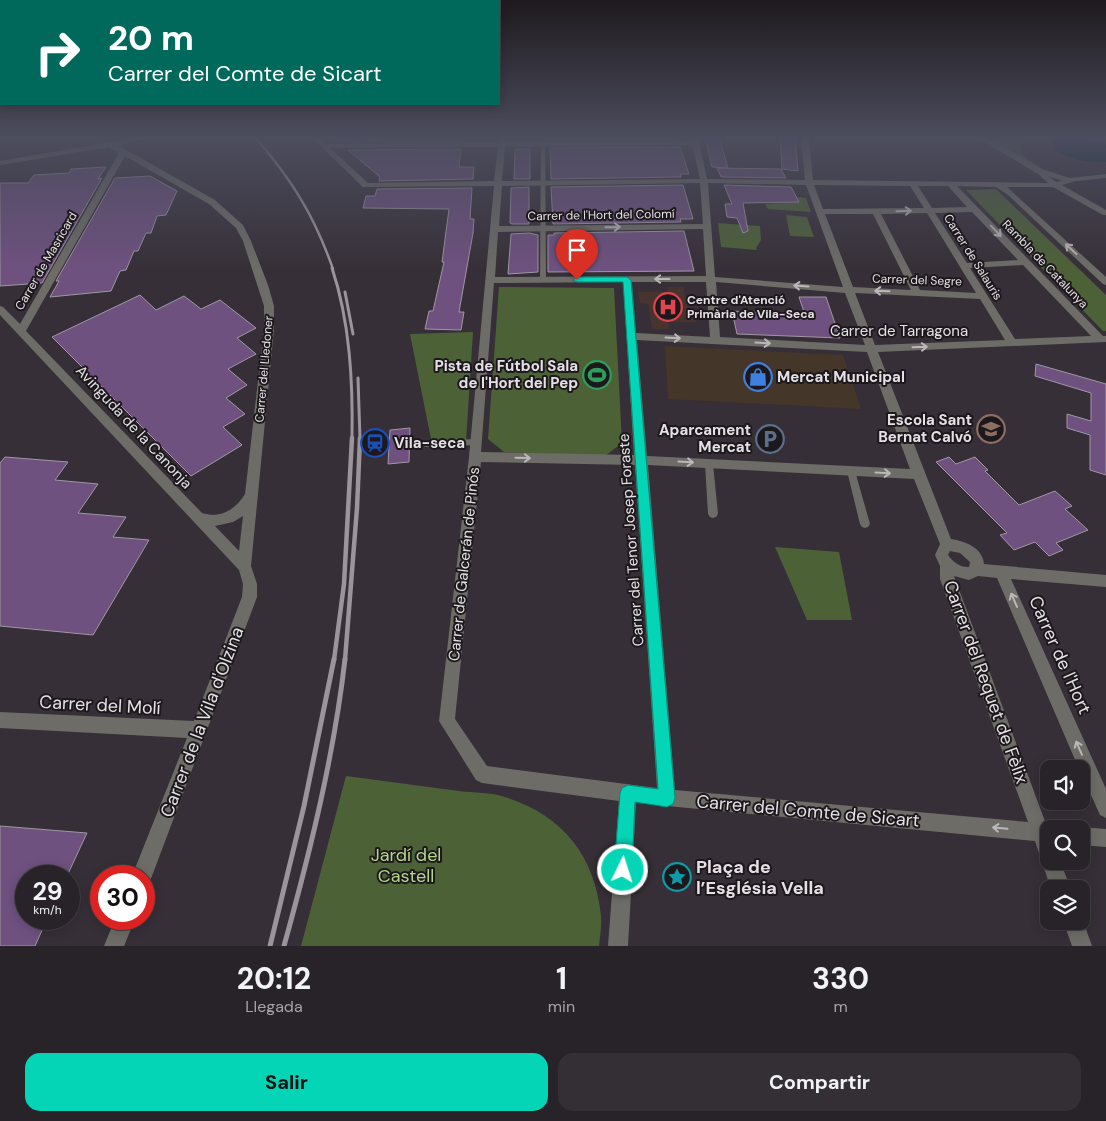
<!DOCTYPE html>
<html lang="es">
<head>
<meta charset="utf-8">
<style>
  :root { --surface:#282329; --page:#342f35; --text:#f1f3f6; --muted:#a5a4a8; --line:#444046; --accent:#03d5b6 }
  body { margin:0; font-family:"DM Sans",sans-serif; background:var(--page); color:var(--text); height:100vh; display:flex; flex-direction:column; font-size:19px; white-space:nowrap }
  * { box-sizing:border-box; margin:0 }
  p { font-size:16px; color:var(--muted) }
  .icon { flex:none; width:28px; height:28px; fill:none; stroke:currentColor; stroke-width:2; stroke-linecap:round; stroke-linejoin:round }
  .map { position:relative; height:946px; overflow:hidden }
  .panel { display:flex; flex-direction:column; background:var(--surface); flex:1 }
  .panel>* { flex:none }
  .top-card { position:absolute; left:0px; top:0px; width:500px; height:105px; box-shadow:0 2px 12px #0003,0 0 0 1px var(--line); background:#00695c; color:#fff; overflow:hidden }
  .tools { position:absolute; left:1040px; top:760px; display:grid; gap:10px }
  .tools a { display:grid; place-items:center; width:50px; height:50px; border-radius:10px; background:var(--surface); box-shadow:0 2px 12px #0003,0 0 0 1px var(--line); font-size:25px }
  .speed { position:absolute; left:15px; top:865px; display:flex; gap:10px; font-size:25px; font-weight:700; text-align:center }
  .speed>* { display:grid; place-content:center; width:65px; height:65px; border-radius:50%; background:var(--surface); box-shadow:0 2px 12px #0003,0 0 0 1px var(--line); line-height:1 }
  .speed small { font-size:12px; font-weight:400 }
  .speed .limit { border:8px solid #d22; background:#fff; color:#111 }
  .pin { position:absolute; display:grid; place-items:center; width:42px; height:42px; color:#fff; margin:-51px -21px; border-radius:50% 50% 50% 0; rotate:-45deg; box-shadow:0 0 5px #0007 }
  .pin .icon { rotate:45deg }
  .me { position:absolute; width:55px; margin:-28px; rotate:4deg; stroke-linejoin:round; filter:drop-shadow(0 0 4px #0008) }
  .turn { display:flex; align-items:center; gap:18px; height:105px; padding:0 25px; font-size:22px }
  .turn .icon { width:65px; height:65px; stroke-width:2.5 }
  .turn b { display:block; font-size:35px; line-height:42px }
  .eta { display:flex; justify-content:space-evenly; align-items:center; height:85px; text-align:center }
  .eta b { font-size:30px; font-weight:700; line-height:35px }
  .action { display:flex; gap:10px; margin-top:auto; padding:10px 25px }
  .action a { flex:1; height:58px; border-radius:15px; background:var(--accent); color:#111; font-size:20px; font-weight:700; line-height:58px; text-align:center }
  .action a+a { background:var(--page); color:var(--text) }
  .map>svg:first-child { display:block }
</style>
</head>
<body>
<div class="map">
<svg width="1106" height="946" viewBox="0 0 1106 946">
  <rect width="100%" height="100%" fill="#362f37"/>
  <path fill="#443629" d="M665 346 843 355 861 409 668 399Z"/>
  <path fill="#48342f" d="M667 287H683L689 311H694L697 322H668L669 329H652L648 304 640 303 638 292H668Z"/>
  <path fill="#4d6137" d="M987 137H1031L1022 142 1021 151 1027 159 1047 172Z
    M996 189 1106 295V331H1103L966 190Z
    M796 197 806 198 811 212 768 209 765 204 799 202Z
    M786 215 807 217 814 237 790 236Z
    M718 223 760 226 761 240 756 248 757 250 721 247Z
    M499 287 614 288 622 443 605 456 504 452 488 439Z
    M473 332 466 442 432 444 410 334Z
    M775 547 839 552 852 620H807Z
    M346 776C384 781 421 786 459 791 474 793 491 792 505 797 562 815 595 855 601 916 602 925 600 936 599 946H301Z"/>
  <path fill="#00222f" d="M1052 137H1083L1106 145V162C1087 163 1069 159 1053 149Z"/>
  <path fill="#6e517f" stroke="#9f98a3" d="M333 137H463L462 141 338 142Z
    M549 137H677L678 139 549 140Z
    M705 137H719L728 168 712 167Z
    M780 137H795L798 171 782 169Z
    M680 147 689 174H680L681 177 551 179 550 148Z
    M461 149 459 167H474L473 179 379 181 380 177 348 150Z
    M515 149H530V179H514Z
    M106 167 98 179 102 178 42 283 0 286V183H28L34 175 69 173 71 169Z
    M717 168 781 169 786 178 721 177Z
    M150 176 177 191 166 215 157 216 151 233H146L138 251H134L126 270 120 271 111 291 50 297 59 281H56L115 178Z
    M683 185 693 219H680L681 222 553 224 551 187Z
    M724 185 791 187 799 202 743 203 748 231 743 233 737 218 727 217 725 204H732Z
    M529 187V224H512L510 223 511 188Z
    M472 188 470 219H474L473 233 459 312H464L461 330 425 329 429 311H433L444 262H442L449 209 363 208 366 196H375L377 189Z
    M684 231 694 271 548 272V235H554V233Z
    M529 233 538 235V272L508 274 511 234Z
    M140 295 156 310 184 296 201 309 220 300 256 328 237 338 256 354 228 369 247 385 226 398 245 414 223 427 242 445 191 476 52 337Z
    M799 297H826L840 338 737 334 732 311 805 315Z
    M1036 364 1106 384V475L1090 470V435L1067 428V414L1091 421V393L1035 376Z
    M410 428 409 462 388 464 390 430Z
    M5 457 68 462 55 480 98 484 78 513 126 517 113 537 149 540 93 635 0 626V463Z
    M949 457 956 464 975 457 988 470 985 471 1019 505 1055 491 1072 506 1065 509 1088 530 1056 543 1063 550 1049 556 1035 542 1014 550 1000 535 1007 533 936 462Z
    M0 826 87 833 67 876H26V919H47L35 946H0Z"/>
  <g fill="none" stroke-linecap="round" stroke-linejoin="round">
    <path fill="#6e6c67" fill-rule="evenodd" d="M541 137H545L546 280 543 282 540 280Z
      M476 439 480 442 476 445 425 447 421 444 425 441Z
      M709 461 712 462 713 464 718 514 716 517 713 518 710 517 708 514 705 464 706 462Z
      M851 468 854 469 855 471 870 524 868 527 865 528 862 527 860 524 847 471 848 469Z"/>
    <path fill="#6e6c67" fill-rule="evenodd" d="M311 137H318L326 144 498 142V137H506L505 142 691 141 690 137H698L707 179 805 180 801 137H809L813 180 1048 183 1035 171 1039 169 1056 182 1073 178V182L1062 185 1106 210V215H1103L1053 187H1007L1106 277V285L1103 284 1008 195 996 187 957 186 1103 336H1106V342L878 352 951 539C965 541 983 548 984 564L1106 575V587L1011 579 1106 789V818L1100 815 1081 773V769H1079L997 578 978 576 969 580 954 576 1046 824 1055 827 1056 829H1049V861H1060L1071 889H1051L1035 841 636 803 628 946H608L619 801 482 783 476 780 439 721 469 457 494 186 363 187ZM692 145 700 179 502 181 505 147ZM498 147 494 181 368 183 330 148ZM700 183 703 224 499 226 502 186ZM708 183 806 185 843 287 715 277ZM814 185 910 186 924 208 823 209ZM918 186H948L967 207 932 208ZM972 212 1018 260 967 263 935 213ZM927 213 976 293 920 290 881 214ZM825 214H873L911 290 853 287ZM703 229 706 276 495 277 498 232ZM1023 265 1091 336 1015 339 970 268ZM623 282 634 455 481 452 494 283ZM632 282H706L710 337 636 333ZM716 282 845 293 865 345 720 337ZM855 293 980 299 1005 340 875 345ZM637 340 867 352 910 469 647 456ZM481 462 635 465 657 788 487 766 455 719ZM648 465 914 479 940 544 935 555 940 566V579L1028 822 675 790ZM950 551 960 553 970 562 969 567C961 568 953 562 948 555Z
      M108 143H114L215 200 243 225 251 241 268 285 274 306V329L251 566 257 584V597L152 876 149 883 144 885V876H132L187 738 0 728V712L194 721 242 597 243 584 239 570 0 315V306L3 307 20 324 119 153 108 147ZM125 156 209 204 236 228 243 241 264 306V329L245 494C236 509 221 519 202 513L26 331ZM243 516 239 551 215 526 233 522Z
      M1081 827 1106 829V847L1081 845V829H1076Z
      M1081 917 1083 921 1092 946H1072L1063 921H1081Z
      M115 919H135L124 946H104Z"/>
    <path fill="#6e6c67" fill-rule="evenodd" d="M137 137H150L111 147 0 165V161Z
      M965 137H987L1042 169 1070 178 1106 174V178L1067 182 1036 173 985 142Z"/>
    <path stroke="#9a949b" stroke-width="2.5" d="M255 137C292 180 314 215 333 269"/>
    <path stroke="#9a949b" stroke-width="3" d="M332 268C350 322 353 382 352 439
      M345 292 353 334
      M358 378 360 439"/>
    <path stroke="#9a949b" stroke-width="4.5" d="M334 660 344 584 352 438
      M345 660 357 508 360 438"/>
    <path stroke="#9a949b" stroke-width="5" d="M270 946 304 806 334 659
      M284 946C310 852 334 756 345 659"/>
  </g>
  <defs><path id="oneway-shaft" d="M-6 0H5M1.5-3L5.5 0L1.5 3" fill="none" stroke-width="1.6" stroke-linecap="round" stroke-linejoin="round" transform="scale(1.25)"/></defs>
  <g stroke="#bbb7ba">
    <use href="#oneway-shaft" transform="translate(904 211) rotate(-2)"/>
    <use href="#oneway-shaft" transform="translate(613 227) rotate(-1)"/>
    <use href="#oneway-shaft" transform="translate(996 231) rotate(46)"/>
    <use href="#oneway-shaft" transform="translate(1071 249) rotate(-137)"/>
    <use href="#oneway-shaft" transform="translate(662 279) rotate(180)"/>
    <use href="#oneway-shaft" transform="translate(801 286) rotate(-176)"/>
    <use href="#oneway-shaft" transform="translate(882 291) rotate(-178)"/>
    <use href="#oneway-shaft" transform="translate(673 338) rotate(3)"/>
    <use href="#oneway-shaft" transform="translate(763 343) rotate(3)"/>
    <use href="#oneway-shaft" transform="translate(920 347) rotate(-2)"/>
    <use href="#oneway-shaft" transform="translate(523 458) rotate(1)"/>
    <use href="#oneway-shaft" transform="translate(686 462) rotate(3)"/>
    <use href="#oneway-shaft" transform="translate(883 473) rotate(3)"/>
    <use href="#oneway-shaft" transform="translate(1014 600) rotate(-114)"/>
    <use href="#oneway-shaft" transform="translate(1079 748) rotate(-114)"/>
    <use href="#oneway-shaft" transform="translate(1000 828) rotate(-175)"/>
  </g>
  <linearGradient id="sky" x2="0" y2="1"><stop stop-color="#1e1a1e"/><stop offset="0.51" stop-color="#4c4d5e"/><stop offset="1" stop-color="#4c4d5e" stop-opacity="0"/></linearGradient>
  <rect width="1106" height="270" fill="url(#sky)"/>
  <path fill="#03d5b6" stroke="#028a76" d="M627 277 631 280 675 798 673 804 667 807 635 802 632 870 629 876 623 878 617 876 614 870 620 793 622 788 628 785 658 789 623 282H577L573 280 577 277Z"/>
  <defs>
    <symbol id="hospital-ring" viewBox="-11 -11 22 22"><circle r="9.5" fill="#1c181c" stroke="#e0444e" stroke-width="1.5"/><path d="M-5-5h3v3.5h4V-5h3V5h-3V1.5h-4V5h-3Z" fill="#e0444e"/></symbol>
    <symbol id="stadium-ring" viewBox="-11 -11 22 22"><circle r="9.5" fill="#1c181c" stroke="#2e9e5b" stroke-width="1.5"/><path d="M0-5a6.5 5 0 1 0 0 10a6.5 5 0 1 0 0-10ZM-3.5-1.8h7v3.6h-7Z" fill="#2e9e5b"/></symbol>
    <symbol id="shop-ring" viewBox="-11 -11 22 22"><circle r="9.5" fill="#1c181c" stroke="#3f7fe0" stroke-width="1.5"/><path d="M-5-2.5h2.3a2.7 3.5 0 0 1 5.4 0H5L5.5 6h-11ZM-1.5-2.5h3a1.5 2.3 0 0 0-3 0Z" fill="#3f7fe0"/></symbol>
    <symbol id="school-ring" viewBox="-11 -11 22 22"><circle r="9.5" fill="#1c181c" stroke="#8d6e63" stroke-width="1.5"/><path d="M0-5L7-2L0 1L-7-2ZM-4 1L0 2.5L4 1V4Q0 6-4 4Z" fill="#8d6e63"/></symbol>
    <symbol id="parking-ring" viewBox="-11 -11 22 22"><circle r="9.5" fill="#1c181c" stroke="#5c6f8a" stroke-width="1.5"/><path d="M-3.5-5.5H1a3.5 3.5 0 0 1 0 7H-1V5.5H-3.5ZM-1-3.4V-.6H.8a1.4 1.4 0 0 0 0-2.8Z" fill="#5c6f8a"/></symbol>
    <symbol id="station-ring" viewBox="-11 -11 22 22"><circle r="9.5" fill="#1c181c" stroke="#1a4fb4" stroke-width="1.5"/><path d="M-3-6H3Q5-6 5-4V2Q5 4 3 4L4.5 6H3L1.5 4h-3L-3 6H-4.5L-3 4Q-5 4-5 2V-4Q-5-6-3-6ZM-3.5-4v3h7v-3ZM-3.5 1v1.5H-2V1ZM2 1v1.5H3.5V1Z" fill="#1a4fb4"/></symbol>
    <symbol id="sight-ring" viewBox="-11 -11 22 22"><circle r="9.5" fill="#1c181c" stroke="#0f9aa8" stroke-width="1.5"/><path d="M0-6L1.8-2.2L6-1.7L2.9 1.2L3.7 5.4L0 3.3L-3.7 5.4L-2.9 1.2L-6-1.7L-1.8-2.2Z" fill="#0f9aa8"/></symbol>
  </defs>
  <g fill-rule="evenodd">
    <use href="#hospital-ring" x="652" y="291" width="32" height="32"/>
    <use href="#stadium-ring" x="581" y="359" width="32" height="32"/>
    <use href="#shop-ring" x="742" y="361" width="32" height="32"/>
    <use href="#school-ring" x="975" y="413" width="32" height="32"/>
    <use href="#parking-ring" x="754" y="423" width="32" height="32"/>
    <use href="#station-ring" x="359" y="427" width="32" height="32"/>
    <use href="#sight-ring" x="661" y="861" width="32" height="32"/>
  </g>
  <g text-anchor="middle" stroke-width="4" stroke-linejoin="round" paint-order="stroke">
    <g font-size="12" fill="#e5e0e6" stroke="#1c181c">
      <text transform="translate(601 215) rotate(-1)" y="4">Carrer de l'Hort del Colomí</text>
      <text transform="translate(973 257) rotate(58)" y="4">Carrer de Salauris</text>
      <text transform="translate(46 261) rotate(-60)" y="4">Carrer de Masricard</text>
      <text transform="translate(1045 264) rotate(46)" y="4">Rambla de Catalunya</text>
      <text transform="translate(917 280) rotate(2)" y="4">Carrer del Segre</text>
      <text transform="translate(264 369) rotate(-85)" y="4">Carrer del Lledoner</text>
    </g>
    <g font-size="12" font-weight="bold" fill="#e5e0e6" stroke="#1c181c" text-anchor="start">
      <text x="687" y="304">Centre d'Atenció<tspan x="687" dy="14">Primària de Vila-Seca</tspan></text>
    </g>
    <g font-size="15" fill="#e5e0e6" stroke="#1c181c">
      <text x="899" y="336">Carrer de Tarragona</text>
      <text transform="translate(134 427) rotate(47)" y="5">Avinguda de la Canonja</text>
      <text transform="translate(631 540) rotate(-94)" y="5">Carrer del Tenor Josep Foraste</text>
      <text transform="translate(464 564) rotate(-84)" y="5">Carrer de Galcerán de Pinós</text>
    </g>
    <g font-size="15" font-weight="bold" fill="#e5e0e6" stroke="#1c181c" text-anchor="end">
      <text x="578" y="371">Pista de Fútbol Sala<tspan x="578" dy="17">de l'Hort del Pep</tspan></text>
      <text x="777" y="382" text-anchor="start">Mercat Municipal</text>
      <text x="972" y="425">Escola Sant<tspan x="972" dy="17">Bernat Calvó</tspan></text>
      <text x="751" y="435">Aparcament<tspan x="751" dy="17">Mercat</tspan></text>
      <text x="394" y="448" text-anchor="start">Vila-seca</text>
    </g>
    <g font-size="18" fill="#e5e0e6" stroke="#1c181c">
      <text transform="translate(1060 655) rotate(66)" y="6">Carrer de l'Hort</text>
      <text transform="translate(986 682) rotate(70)" y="6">Carrer del Requet de Fèlix</text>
      <text transform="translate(100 705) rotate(3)" y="6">Carrer del Molí</text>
      <text transform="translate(202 722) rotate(-69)" y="6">Carrer de la Vila d'Olzina</text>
      <text transform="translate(808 811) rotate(5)" y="6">Carrer del Comte de Sicart</text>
    </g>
    <g font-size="18" fill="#b2d88a" stroke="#1c181c">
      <text x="406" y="861">Jardí del<tspan x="406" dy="21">Castell</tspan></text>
    </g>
    <g font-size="18" font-weight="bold" fill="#e5e0e6" stroke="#1c181c" text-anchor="start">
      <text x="696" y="873">Plaça de<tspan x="696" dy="21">l’Església Vella</tspan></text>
    </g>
  </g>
</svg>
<div class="tools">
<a><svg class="icon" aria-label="sound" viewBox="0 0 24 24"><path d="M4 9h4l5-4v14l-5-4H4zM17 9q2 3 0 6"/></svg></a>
<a><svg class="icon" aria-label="search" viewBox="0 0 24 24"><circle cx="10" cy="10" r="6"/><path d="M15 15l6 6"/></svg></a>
<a><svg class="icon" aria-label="layers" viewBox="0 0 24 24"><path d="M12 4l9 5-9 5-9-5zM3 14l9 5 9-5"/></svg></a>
</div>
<div class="speed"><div>29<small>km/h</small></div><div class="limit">30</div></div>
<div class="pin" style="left:577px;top:280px;background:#d93025"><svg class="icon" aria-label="arrive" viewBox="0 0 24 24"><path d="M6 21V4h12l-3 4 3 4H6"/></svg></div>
<svg class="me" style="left:623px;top:870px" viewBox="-20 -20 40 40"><circle r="17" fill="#03d5b6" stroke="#fff" stroke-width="3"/><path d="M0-11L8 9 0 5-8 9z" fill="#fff"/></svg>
<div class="top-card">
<div class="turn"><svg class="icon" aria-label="right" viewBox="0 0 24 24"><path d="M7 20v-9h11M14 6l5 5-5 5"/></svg><div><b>20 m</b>Carrer del Comte de Sicart</div></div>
</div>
</div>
<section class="panel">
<div class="eta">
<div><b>20:12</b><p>Llegada</p></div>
<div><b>1</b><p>min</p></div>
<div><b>330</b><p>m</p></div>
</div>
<div class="action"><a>Salir</a><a>Compartir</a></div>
</section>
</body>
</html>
